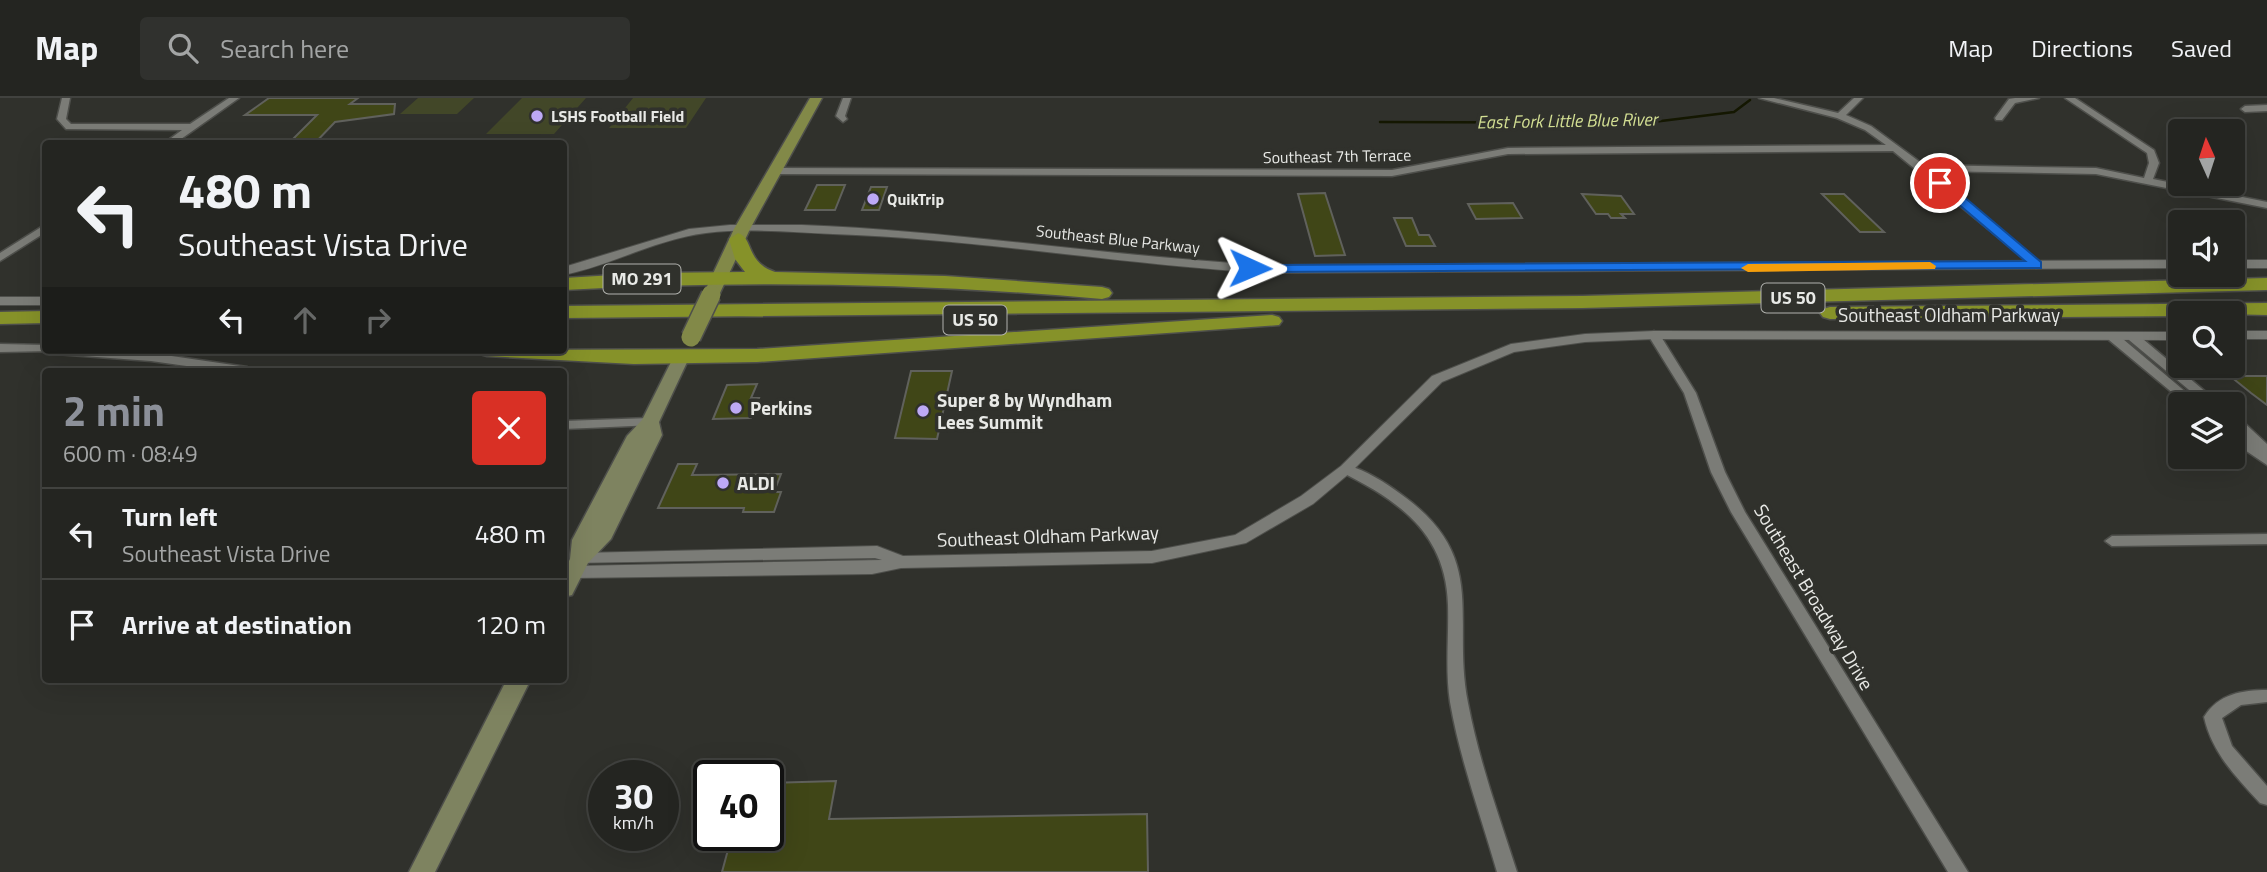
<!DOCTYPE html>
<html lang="en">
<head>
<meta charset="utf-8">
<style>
  :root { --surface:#242521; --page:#30312e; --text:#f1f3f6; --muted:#a3a5a5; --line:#41423f; --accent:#8c9099 }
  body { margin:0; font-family:"Titillium Web",sans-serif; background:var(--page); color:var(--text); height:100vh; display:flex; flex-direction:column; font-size:26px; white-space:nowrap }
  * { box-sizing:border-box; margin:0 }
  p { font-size:23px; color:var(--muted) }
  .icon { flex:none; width:38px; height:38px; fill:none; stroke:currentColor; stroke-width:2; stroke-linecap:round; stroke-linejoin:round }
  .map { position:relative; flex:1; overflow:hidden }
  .details { position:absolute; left:42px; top:270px; width:525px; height:315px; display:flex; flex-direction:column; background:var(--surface); border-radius:7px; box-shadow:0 7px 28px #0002,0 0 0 2px var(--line) }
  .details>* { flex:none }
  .top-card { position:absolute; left:42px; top:42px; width:525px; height:214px; border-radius:7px; box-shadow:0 7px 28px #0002,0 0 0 2px var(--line); background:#242521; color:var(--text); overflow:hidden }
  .needle { width:46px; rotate:357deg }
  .controls { position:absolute; left:2168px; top:21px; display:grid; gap:14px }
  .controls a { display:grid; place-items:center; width:77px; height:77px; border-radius:7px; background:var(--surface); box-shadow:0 7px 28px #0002,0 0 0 2px var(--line); font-size:35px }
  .speed { position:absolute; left:588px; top:662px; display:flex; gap:14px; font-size:35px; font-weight:700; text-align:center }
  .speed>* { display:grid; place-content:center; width:91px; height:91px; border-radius:50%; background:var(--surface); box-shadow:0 7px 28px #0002,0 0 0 2px var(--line); line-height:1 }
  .speed small { font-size:18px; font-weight:400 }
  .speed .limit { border:4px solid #111; border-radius:10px; background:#fff; color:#111 }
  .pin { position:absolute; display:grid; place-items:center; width:60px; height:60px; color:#fff; margin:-30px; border:4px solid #fff; border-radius:50%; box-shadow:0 2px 7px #0007 }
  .me { position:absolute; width:77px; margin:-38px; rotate:91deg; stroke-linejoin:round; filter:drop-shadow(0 0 5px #0008) }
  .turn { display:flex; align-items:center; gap:24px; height:147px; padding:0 21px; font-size:32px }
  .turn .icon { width:91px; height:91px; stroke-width:2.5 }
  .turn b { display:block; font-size:49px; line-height:60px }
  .lanes { display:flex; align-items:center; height:66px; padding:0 21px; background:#0003; justify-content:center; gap:35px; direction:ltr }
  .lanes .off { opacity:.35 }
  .round { display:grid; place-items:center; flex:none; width:74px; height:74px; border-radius:7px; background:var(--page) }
  .head { display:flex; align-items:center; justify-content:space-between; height:119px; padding:0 21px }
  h1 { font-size:42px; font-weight:700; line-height:52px; color:var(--accent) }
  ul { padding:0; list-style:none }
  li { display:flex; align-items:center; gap:21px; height:91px; padding:0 21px; border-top:2px solid var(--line) }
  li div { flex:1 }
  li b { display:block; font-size:26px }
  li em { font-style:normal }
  header { display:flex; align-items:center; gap:42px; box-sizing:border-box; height:98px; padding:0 35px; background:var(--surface); border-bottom:2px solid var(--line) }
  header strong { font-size:33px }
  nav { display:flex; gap:38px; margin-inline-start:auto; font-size:24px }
  .search { width:490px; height:63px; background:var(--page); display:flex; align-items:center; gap:18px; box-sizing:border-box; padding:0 24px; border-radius:7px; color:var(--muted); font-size:26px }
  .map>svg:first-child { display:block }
</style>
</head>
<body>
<header>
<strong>Map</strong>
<div class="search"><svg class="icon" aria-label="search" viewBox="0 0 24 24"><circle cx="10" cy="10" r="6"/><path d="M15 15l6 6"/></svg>Search here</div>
<nav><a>Map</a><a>Directions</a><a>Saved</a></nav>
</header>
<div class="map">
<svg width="2267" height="774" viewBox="0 0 2267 774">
  <rect width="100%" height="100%" fill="#30312c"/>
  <path fill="#424728" d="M418 0H474L457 16H400Z
    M522 0H586L554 36H486Z
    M633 0H706L686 30H609Z"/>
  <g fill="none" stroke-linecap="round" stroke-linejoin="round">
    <path stroke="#141701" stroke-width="2.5" d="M1380 24 1645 25 1734 14 1750 2"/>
  </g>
  <path fill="#404617" stroke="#60615c" stroke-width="2" d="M269 0H358L350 6H395L394 16 335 24 314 46H288L317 17H245Z
    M817 87H845L835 112H805Z
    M871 89H887L879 112H862Z
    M1325 95 1345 157 1315 158 1298 96Z
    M1582 96 1621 98 1634 116H1621L1625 120H1611L1608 116H1596Z
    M1822 96H1844L1884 134H1860Z
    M1513 105 1522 120 1476 121 1468 106Z
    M1394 120H1412L1419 137H1429L1435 148H1406Z
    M911 273H952L937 341 895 340Z
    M2230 278H2267V307L2251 295Z
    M757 286 751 300H759L751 320 713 321 727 287Z
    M678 366H697L692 377 781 376 774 394H781L774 414H743L744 410H658Z
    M836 683 829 721 1147 716 1148 774H722L732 737H768V685Z"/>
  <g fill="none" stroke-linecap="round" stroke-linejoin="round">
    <defs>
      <path id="minor" d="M62 0H70L66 21 71 26H190L229 0H239L174 46H163L182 32 66 31 57 21Z
        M843 0H851L845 18 847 21 843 24 836 18Z
        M1759 0H1774L1838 15 1854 0H1863L1846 17 1871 28 1924 67 2096 70 2144 80 2149 65 2147 55 2065 0H2075L2154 52 2159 65 2153 81 2267 104V110L2096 76 1931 73 2040 165V169L2036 170 1893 53 1508 56 1392 78 777 76 772 73 777 70 1392 72 1508 50 1886 47 1865 32 1837 20Z
        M2015 0H2039L2015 5 2002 22H1996L1995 20 2009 1Z
        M2267 7V13L2245 14 2241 11 2245 8Z
        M46 126V134L0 163V155Z
        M1654 233 1660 237 1696 295 1725 374 1745 414 1968 774H1948L1731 414 1711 374 1684 295 1648 237Z
        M2113 235 2117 236 2200 306H2186L2109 242V236Z
        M2133 235 2137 236 2220 306H2206L2129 242V236Z
        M0 246 46 247V252H105L151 255 247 269 253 273H222L151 263 56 256 51 253 0 254Z
        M2233 318 2238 319 2267 346V367L2233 344V334L2247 342 2233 329Z
        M650 320 655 321 657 324 655 327 564 331V323Z
        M1346 367C1366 372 1386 385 1402 397 1490 460 1451 519 1468 605 1479 663 1499 718 1517 774H1497C1481 718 1460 662 1450 604 1445 571 1449 540 1448 507 1446 436 1400 403 1341 374L1339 371Z
        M2267 436V446L2112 448 2105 443 2112 438Z
        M2267 592V604L2241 607 2222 620 2232 648 2267 688V707L2260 705C2236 679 2212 655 2204 619 2218 596 2242 592 2267 592Z"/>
      <path id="tertiary" d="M802 127C958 133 1111 159 1267 167L2180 162V170L1267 175C1122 167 979 141 833 136 792 134 748 130 706 135 657 141 612 167 564 177V169L689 131 730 127Z
        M2233 162H2267V170H2233Z
        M0 199H46V207H0Z
        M1654 233 2180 234V242L1654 241 1585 244 1514 254 1442 284 1351 374 1313 406 1246 445 1152 465 901 470 872 476 573 480 567 478 564 474 567 470 573 468 882 462 875 460 574 465 572 461 580 455 877 448 903 458 1152 453 1235 437 1301 398 1341 368 1432 278 1511 246 1585 236Z
        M2233 233H2267V241H2233Z"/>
      <path id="secondary" d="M681 255 689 260 659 324 662 337 611 441 588 465 572 497 564 499V473L570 461 572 442 627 338 642 322 673 260Z
        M507 581H531L435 774H409Z"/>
      <path id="primary" d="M810 0H822L750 131 719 197 717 201H705L703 197 734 131Z"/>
      <path id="motorway" d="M738 135C754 140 745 164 775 174L945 178 1102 189 1109 191 1112 195 1109 199 1102 201C923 185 743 182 564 192V180L648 175 745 174 735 161 729 141Z
        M2267 180V192L1582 210 564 220V208L1582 198Z
        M2267 205V217L2180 215V218L1830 221 1823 219 1820 215 1823 211 1830 209Z
        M46 213V225L0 226V214Z
        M1272 217 1279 219 1282 223 1279 227 757 264 634 266 487 258 480 256 476 252 757 251Z"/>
    </defs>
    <use href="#minor" stroke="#4e4f4b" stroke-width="3"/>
    <use href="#tertiary" stroke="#4e4f4b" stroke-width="2"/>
    <use href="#secondary" stroke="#4e4f4b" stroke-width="3"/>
    <use href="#primary" stroke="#4e4f4b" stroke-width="3"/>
    <use href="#motorway" stroke="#4e4f4b" stroke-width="3"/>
    <use href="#minor" fill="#7b7c77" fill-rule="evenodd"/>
    <use href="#tertiary" fill="#7b7c77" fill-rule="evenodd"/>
    <use href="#secondary" fill="#7e8360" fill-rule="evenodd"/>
    <use href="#primary" fill="#828948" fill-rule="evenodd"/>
    <use href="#motorway" fill="#869229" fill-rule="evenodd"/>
    <defs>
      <path id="primary-bridge" d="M691 239 711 197"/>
    </defs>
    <use href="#primary-bridge" stroke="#4e4f4b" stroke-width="22" stroke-linecap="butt"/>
    <use href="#primary-bridge" stroke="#828948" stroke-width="19"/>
  </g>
  <path fill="#1a73e8" stroke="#114b97" stroke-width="2" d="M1936 82H1944L2041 164V170L1250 174 1244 170 1250 167 2025 163 1936 87Z"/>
  <path fill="#f59e0b" d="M1930 164 1936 168 1935 171 1748 174 1741 170 1748 166Z"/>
  <g fill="#bda9f5" stroke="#30312c" stroke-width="2.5">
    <circle cx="537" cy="18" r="7"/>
    <circle cx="873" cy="101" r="7"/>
    <circle cx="736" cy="310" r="7"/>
    <circle cx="923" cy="313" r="7"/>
    <circle cx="723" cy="385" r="7"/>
  </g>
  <g text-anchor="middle" stroke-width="7" stroke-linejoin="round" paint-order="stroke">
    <g font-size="16" font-weight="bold" fill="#e8e9e6" stroke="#30312c" text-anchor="start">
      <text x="551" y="24">LSHS Football Field</text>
      <text x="887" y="107">QuikTrip</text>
    </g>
    <g font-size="16" fill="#e8e9e6" stroke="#30312c">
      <text transform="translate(1337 58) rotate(-1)" y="6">Southeast 7th Terrace</text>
      <text transform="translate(1118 141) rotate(6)" y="6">Southeast Blue Parkway</text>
    </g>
    <g font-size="18" font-style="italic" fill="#d3df93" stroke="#30312c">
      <text transform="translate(1567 23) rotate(-1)" y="6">East Fork Little Blue River</text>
    </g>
    <g fill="#30312c" stroke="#b1b2ae" stroke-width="2">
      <rect x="603.5" y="166.5" width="77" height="29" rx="5"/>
      <rect x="1761.5" y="185.5" width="63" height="29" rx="5"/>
      <rect x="943.5" y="207.5" width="63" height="29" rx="5"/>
    </g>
    <g font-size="18" font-weight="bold" fill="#e8e9e6">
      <text x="642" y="187">MO 291</text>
      <text x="1793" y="206">US 50</text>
      <text x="975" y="228">US 50</text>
    </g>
    <g font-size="19" fill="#e8e9e6" stroke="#30312c">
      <text x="1949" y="224">Southeast Oldham Parkway</text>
      <text transform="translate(1048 438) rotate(-2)" y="7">Southeast Oldham Parkway</text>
      <text transform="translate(1814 499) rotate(59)" y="7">Southeast Broadway Drive</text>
    </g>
    <g font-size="19" font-weight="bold" fill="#e8e9e6" stroke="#30312c" text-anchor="start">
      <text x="937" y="309">Super 8 by Wyndham<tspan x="937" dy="22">Lees Summit</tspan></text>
      <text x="750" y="317">Perkins</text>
      <text x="737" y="392">ALDI</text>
    </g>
  </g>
</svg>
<div class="controls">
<a><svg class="needle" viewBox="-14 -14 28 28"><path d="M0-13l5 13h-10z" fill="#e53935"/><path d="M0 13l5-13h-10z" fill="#a3a5a5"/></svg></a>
<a><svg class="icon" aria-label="sound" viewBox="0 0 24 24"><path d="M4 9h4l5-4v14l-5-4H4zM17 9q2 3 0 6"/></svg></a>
<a><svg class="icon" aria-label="search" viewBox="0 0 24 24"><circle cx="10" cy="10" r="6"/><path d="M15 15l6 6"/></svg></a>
<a><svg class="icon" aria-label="layers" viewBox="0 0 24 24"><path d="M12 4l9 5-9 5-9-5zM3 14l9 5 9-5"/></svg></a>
</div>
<div class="speed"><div>30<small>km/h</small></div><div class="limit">40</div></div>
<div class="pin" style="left:1940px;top:85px;background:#d93025"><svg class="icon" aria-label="arrive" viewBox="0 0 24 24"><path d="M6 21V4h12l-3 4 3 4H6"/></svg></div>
<svg class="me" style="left:1250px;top:170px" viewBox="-20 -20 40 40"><path d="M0-17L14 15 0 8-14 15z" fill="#1a73e8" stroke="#fff" stroke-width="4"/></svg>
<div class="top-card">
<div class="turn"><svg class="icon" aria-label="left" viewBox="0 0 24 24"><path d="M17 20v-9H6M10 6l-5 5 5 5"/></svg><div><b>480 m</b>Southeast Vista Drive</div></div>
<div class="lanes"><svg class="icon" aria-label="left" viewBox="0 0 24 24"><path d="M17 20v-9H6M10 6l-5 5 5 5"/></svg><svg class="icon off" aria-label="ahead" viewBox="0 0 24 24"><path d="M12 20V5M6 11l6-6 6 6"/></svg><svg class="icon off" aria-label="right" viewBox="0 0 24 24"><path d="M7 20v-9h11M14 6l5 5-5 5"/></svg></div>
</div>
<section class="details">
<div class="head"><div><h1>2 min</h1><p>600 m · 08:49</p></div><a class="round" style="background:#d93025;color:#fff"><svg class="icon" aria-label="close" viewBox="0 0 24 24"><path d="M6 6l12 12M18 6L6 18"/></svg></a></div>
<ul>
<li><svg class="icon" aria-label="left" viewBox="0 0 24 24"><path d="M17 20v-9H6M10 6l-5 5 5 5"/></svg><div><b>Turn left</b><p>Southeast Vista Drive</p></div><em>480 m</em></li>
<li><svg class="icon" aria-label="arrive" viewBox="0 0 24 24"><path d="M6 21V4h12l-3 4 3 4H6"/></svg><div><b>Arrive at destination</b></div><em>120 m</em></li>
</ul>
</section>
</div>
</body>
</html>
